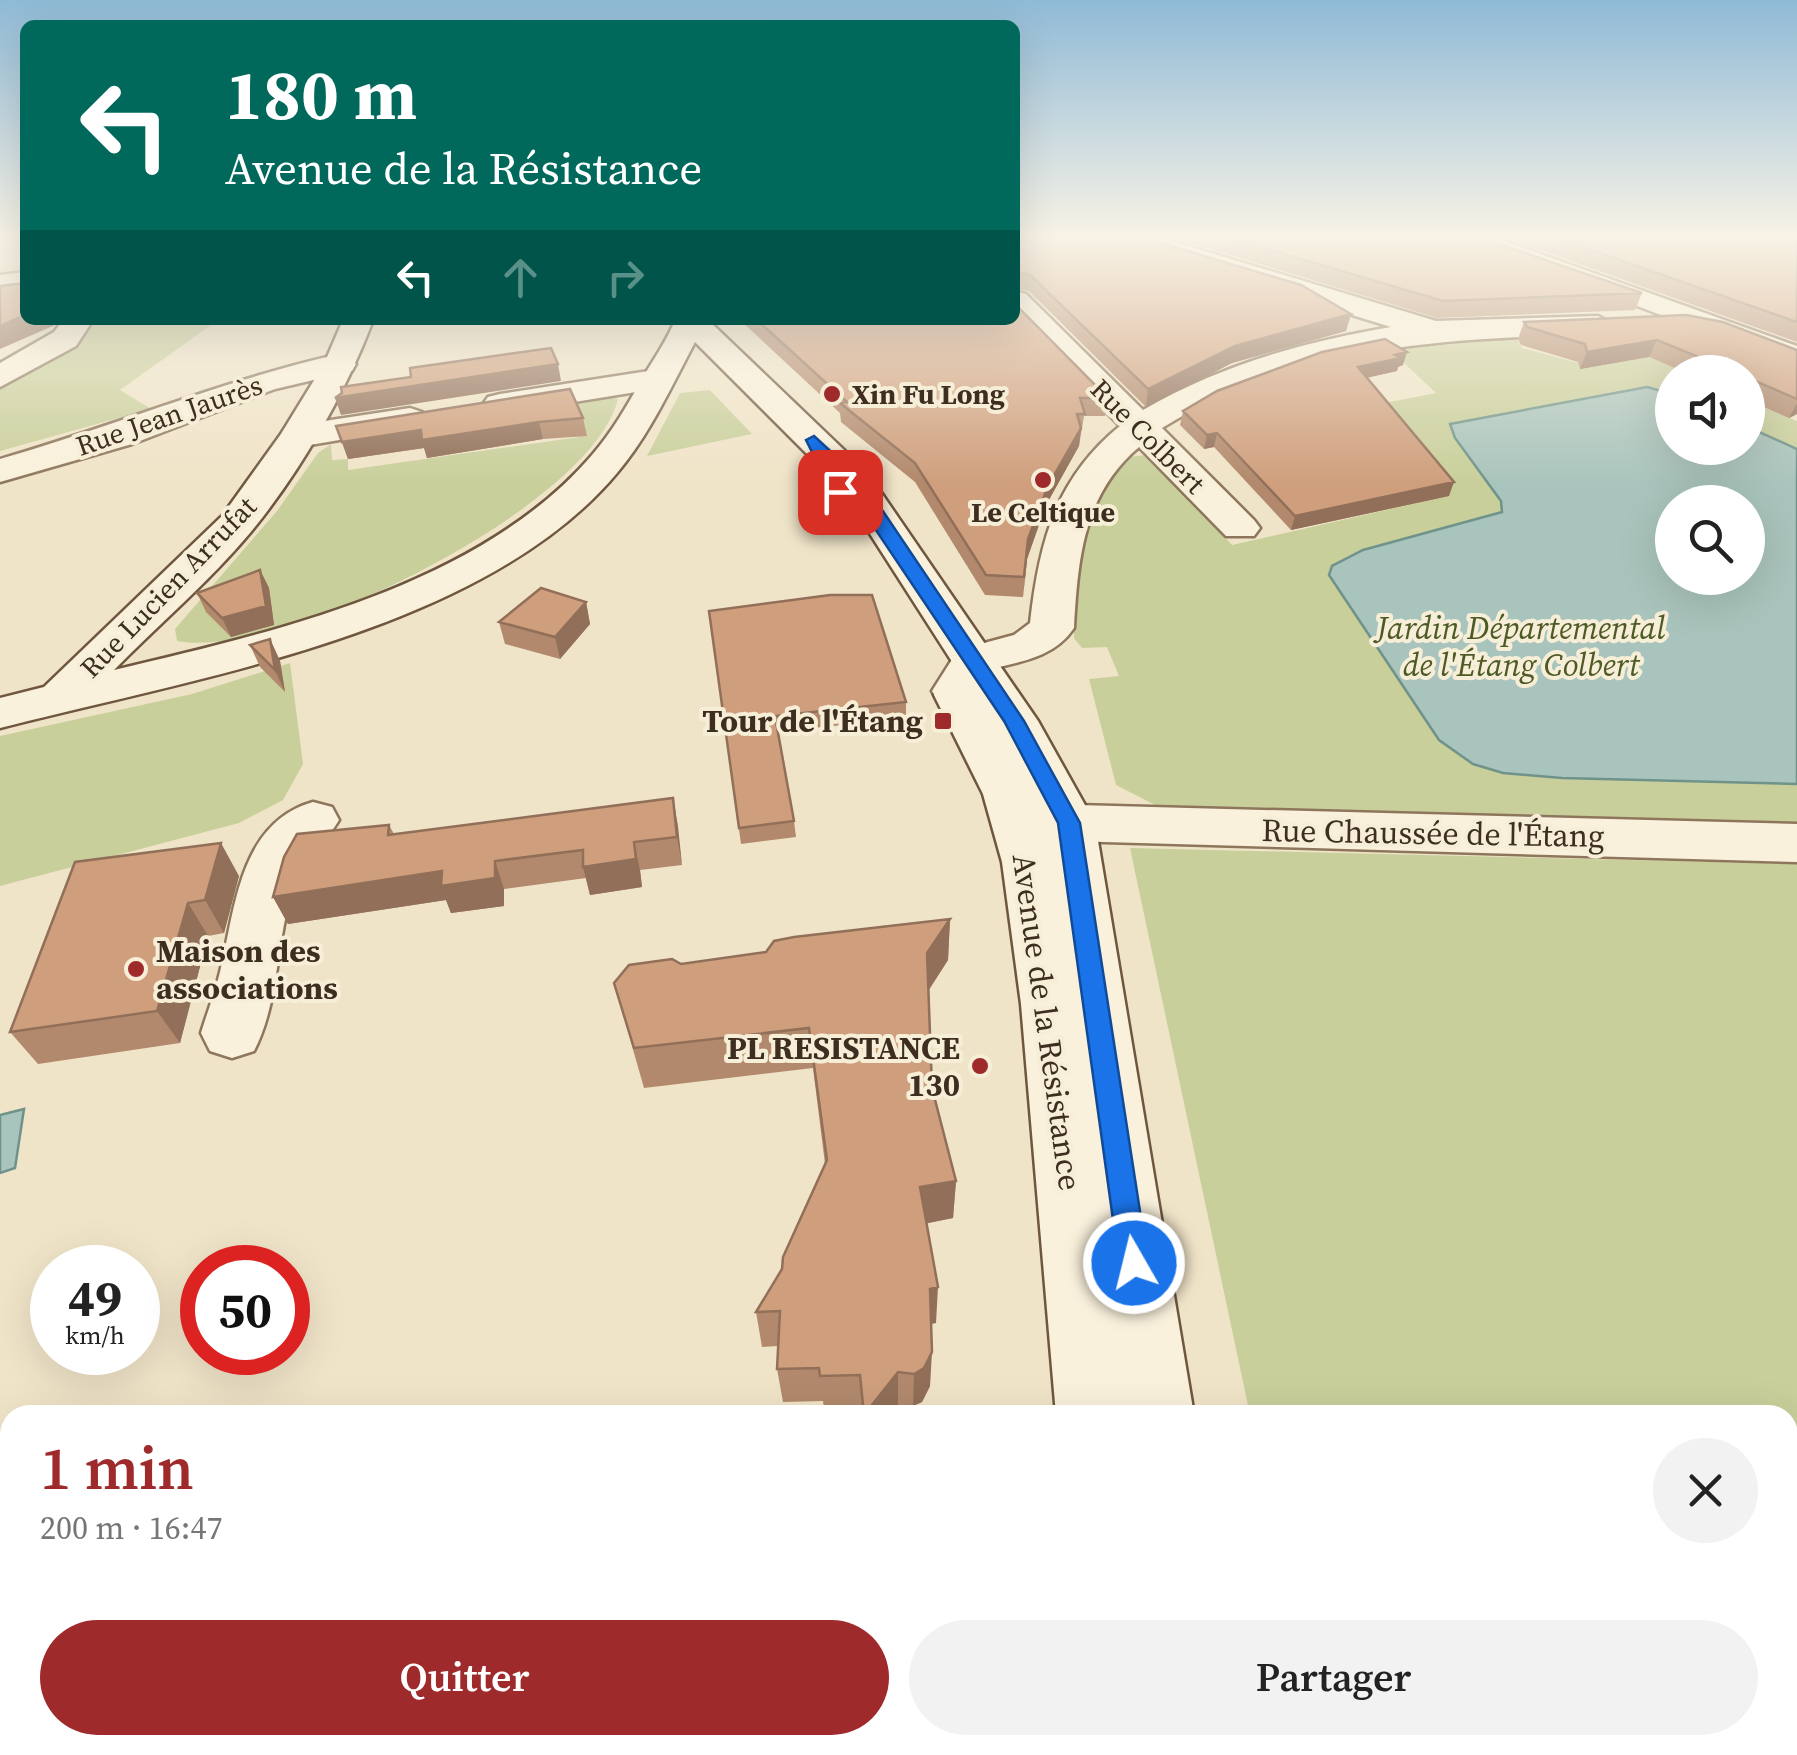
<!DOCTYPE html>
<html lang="fr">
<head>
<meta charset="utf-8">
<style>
  :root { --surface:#fff; --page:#f2f2f2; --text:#222; --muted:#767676; --accent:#9e2a2b }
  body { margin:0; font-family:"Source Serif 4",serif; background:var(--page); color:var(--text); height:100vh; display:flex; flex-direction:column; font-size:38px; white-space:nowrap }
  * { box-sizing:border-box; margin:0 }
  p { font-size:32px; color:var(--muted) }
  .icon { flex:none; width:55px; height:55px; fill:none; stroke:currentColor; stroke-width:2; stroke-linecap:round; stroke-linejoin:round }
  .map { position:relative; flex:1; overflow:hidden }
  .drawer { position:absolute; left:0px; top:1405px; width:1798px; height:350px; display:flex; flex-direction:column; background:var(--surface); border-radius:30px 30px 0 0; box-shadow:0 10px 40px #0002 }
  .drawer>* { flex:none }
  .hud { position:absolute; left:20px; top:20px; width:1000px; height:305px; border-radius:15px; box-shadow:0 10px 40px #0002; background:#00695c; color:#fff; overflow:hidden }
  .fabs { position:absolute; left:1655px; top:355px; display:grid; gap:20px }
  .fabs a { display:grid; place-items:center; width:110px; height:110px; border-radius:50%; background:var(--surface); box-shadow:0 10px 40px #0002; font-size:50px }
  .speed { position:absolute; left:30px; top:1245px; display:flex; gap:20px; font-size:50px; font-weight:700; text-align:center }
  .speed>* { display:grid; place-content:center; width:130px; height:130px; border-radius:50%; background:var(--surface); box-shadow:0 10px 40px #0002; line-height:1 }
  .speed small { font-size:25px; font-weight:400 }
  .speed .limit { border:15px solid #d22; background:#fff; color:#111 }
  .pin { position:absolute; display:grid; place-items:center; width:85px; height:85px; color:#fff; margin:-42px; border-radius:20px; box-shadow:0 5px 15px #0006 }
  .me { position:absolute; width:110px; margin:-55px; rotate:352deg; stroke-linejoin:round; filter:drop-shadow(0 0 8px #0008) }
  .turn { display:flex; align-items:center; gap:35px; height:210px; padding:0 40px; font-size:45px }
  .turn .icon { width:130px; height:130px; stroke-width:2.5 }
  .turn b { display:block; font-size:70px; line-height:85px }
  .lanes { display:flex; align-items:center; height:95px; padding:0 40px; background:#0003; justify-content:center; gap:50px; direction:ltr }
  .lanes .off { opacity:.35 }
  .round { display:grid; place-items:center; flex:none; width:105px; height:105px; border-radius:52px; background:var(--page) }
  .head { display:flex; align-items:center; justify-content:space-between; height:170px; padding:0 40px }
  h1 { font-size:60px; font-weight:600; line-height:75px; color:var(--accent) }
  .action { display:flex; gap:20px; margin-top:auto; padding:20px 40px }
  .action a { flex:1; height:115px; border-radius:60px; background:var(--accent); color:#fff; font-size:40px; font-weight:600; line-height:115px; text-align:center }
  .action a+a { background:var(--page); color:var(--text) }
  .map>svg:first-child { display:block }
</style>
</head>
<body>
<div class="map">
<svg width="1797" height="1755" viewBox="0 0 1797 1755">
  <rect width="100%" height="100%" fill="#f0e4c8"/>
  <path fill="#c9cf9b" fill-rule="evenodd" d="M90 320H218L120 390 151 409 0 451V386Z
    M1516 337 1522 348 1594 367 1649 357 1684 372H1672V448H1748V400L1797 421V823L1159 807 1116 785 1089 679 1119 676 1107 647 1082 648 1074 638C1074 560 1077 519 1128 457L1146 455 1232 545 1448 496 1375 405 1436 393 1386 346C1411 343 1431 347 1457 344L1452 340ZM1672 502H1748V578H1672Z
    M710 390 752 434 647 456 680 393Z
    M611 397 618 399C592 507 280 661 177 641L175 629 277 511 318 453 331 444 332 460 348 459V470L579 437 526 410Z
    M290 663 303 764 283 800 239 823 0 886V736L192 694Z
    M1130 848 1797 864V1755H1321L1319 1745H1788V1415H1250Z"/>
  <path fill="#a9c4bc" stroke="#6f938a" stroke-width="2.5" fill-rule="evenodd" d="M1647 387 1672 394V448H1748V427L1797 449V784L1562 778 1503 773 1473 764 1439 740 1329 575 1332 566 1363 550 1502 512 1501 501 1455 438 1450 424ZM1672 502H1748V578H1672Z
    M24 1109 15 1168 0 1173V1115Z"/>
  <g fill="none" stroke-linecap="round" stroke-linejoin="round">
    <defs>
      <path id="street" d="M1115 237H1158L1436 321 1598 316 1613 325 1598 334C1444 339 1296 344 1162 428L1254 520 1260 528 1254 536H1226L1139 447C1083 494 1078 559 1074 628 1054 657 1023 661 991 669L972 701 955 705 938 701 932 691 958 650 1014 635 1030 623C1039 543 1055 479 1120 426L1015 317V291L1026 294 1143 410C1221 365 1303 342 1391 327L1119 243Z
        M1452 237H1493L1797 346V367L1564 278 1456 243Z
        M25 272V290L0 293V275Z
        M63 320H93L76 346 0 387V363L54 332Z
        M340 354 356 364 352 371 275 389 132 444 0 482V459C114 426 224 380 340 354Z
        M655 370 667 373 672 380 667 387 500 414 488 411 483 404 488 397 500 394Z
        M410 408 422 412 428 419 422 426 298 447 285 444 280 436 285 428 298 425Z
        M1025 785 1077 805 1797 824V862L1069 841 1007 814 999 802 1007 790Z
        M313 802 332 807 339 820C325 844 304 856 295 883 275 938 281 998 254 1051L232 1058 210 1051 201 1033C207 1013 215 993 220 972 235 910 239 823 313 802Z"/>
      <path id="secondary" d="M343 320H373C345 394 301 471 250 533 209 582 158 625 114 670 274 632 480 586 592 455 612 432 627 406 642 379 653 360 668 339 675 320H708L867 472 1038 721 1095 823 1194 1415H1056L1021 1004 1002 862 983 794 934 695 941 685 965 682 840 487 695 342C671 387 650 434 617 473 483 633 193 678 0 728V698L44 687 222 516 281 434 324 364Z
        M1085 1745H1247L1250 1755H1085Z"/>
    </defs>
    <use href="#street" stroke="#8d765c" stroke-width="5"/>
    <use href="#secondary" stroke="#6f573f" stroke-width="5"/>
    <use href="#street" fill="#faf1dc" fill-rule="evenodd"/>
    <use href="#secondary" fill="#faf1dc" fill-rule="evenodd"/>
  </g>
  <path fill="#b2896c" d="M1015 237 1351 314 1346 331 1232 363 1146 407 1029 291 1015 288Z
    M1171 237H1478L1642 293 1635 310 1437 318Z
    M1504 237H1762L1774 241 1777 239 1775 237H1797V342Z
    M740 320H1015L1108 398 1105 416H1084L1079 446 1046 505 1027 559 1023 597 985 595 915 482 841 422 840 413Z
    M1524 322 1797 350V414L1789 418 1748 400V372H1684L1649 357 1580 369 1578 362 1521 345 1518 339Z
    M1403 365 1398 367 1397 371 1367 378 1449 496 1291 530 1214 447 1204 449 1180 425 1183 411Z
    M583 418 587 436 543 439 427 458 424 448 348 459 336 426Z
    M260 570 269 588 274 625 231 637 206 612 197 593Z
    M586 602 590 624 560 659 505 644 499 622Z
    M709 611 906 702V718L778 732 794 821 796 837 741 844Z
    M270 639 280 661 285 692 260 667 250 645Z
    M673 798 682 865 640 870 642 887 590 895 586 878 504 889V906L451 913 446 900 288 924 273 897 389 825 394 834Z
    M75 862 239 876 224 933 208 936 180 1043 38 1064 10 1032Z
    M950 919 948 960 929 990 932 1088 956 1181 953 1218 926 1223 936 1323 931 1324 930 1386 922 1402 913 1406 898 1405 890 1415H863L862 1408 824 1409 823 1401 783 1402 777 1369 778 1346 762 1347 756 1312 782 1269 825 1164 813 1068 644 1088 614 983 681 964 766 952Z"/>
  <path fill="#916f58" d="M1351 314 1346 331 1232 363 1146 407 1148 389 1235 346Z
    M25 315V320H59L55 325 0 349V326Z
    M1657 340 1649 357 1580 369 1587 352Z
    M1407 352 1403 365 1398 367 1397 371 1354 380 1358 367Z
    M558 364 561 381 341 415 335 398Z
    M1797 403V414L1789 418Z
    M539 422 543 439 427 458 424 448 348 459 342 442 421 430Z
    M1081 428 1079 446 1046 505 1027 559 1023 597 1028 539 1048 486Z
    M1217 433 1214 447 1204 449 1207 435Z
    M1454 482 1449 496 1291 530 1295 516Z
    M260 570 269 588 274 625 231 637 222 618Z
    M586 602 590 624 560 659 555 637Z
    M270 639 280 661 285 692 275 670Z
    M673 798 678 826 682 865 677 837Z
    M634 842 640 870 642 887 590 895 583 867Z
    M221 843 239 876 224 933 205 900Z
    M495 861 504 889V906L451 913 446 900 288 924 273 897 442 871Z
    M188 903 208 936 180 1043 157 1011Z
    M950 919 948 960 926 994 927 953Z
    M956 1181 953 1218 919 1225 920 1187Z
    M938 1287 936 1323 928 1324 930 1289Z
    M932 1352 930 1386 922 1402 913 1406 914 1374Z
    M898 1372V1405L890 1415H864Z"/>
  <path fill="#cf9f7d" stroke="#916f58" stroke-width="2.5" d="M1015 237H1141L1301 285 1351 314 1235 346 1148 389 1030 275 1015 272Z
    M1226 237H1478L1642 293 1443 301Z
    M1554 237H1762L1774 241 1780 237H1797V322Z
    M25 283V315L0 326V286Z
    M1015 304 1108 398H1080L1085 414H1077L1081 428 1048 486 1028 539 1024 577 986 575 915 463 840 403 847 402 757 320H1015Z
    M1686 315 1723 322 1797 350V399L1748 378V372H1735L1657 340 1587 352 1585 344 1527 327 1524 322Z
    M1385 339 1407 352 1395 355 1401 358 1358 367 1454 482 1295 516 1217 433 1207 435 1183 411 1217 391 1322 352Z
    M551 348 558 364 335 398 342 393 341 387 411 377 410 368Z
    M570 389 583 418 539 422 422 440 421 430 342 442 336 426Z
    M260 570 266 606 222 618 197 593Z
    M541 588 586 602 555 637 499 622Z
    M830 595H872L906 702 775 716 794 821 739 828 709 611Z
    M270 639 275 670 250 645Z
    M673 798 677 837 634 842 636 859 583 867V850L495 861V878L441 886 442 871 273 897 284 857 297 834 389 825 388 835Z
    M221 843 205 900 188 903 157 1011 10 1032 75 862Z
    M950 919 927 953 932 1088 956 1181 920 1187 938 1287 930 1289 932 1352 924 1368 914 1374 898 1372 864 1415 860 1375 820 1376 819 1368 777 1369 780 1311 756 1312 782 1269 783 1257 827 1160 809 1028 634 1048 614 983 629 965 672 959 681 964 766 952 774 941 794 937Z"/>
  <linearGradient id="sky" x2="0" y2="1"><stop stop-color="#8fbad6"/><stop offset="0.49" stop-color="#f8f3e6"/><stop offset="1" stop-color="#f8f3e6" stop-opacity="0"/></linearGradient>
  <rect width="1797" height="483" fill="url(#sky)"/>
  <path fill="#1a73e8" stroke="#114b97" stroke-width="2.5" d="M814 436 862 480 1024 721 1080 823 1148 1263 1144 1273 1134 1277 1123 1273 1119 1263 1058 823 1004 721 837 472 847 492 840 497 832 492 806 440Z"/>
  <g fill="#9e2a2b" stroke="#f7eed8" stroke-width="4">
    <circle cx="832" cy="394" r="10"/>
    <circle cx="1043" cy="480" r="10"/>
    <rect x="933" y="711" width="20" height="20" rx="5"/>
    <circle cx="136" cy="969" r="10"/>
    <circle cx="980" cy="1066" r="10"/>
  </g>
  <g text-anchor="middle" stroke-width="8" stroke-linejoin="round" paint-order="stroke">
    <g font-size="28" font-weight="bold" fill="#3d2e20" stroke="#f7eed8" text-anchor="start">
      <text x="852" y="404">Xin Fu Long</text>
      <text x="1043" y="522" text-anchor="middle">Le Celtique</text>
    </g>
    <g font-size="28" fill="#3d2e20" stroke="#f7eed8">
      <text transform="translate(169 415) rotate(-19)" y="10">Rue Jean Jaurès</text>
      <text transform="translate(1148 436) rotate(45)" y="10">Rue Colbert</text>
      <text transform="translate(168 587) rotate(-46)" y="10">Rue Lucien Arrufat</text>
    </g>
    <g font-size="32" font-style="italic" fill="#4d5a26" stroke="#f7eed8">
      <text x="1521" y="639">Jardin Départemental<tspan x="1521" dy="37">de l'Étang Colbert</tspan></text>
    </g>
    <g font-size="32" font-weight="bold" fill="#3d2e20" stroke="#f7eed8" text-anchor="end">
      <text x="923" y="732">Tour de l'Étang</text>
      <text x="156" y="962" text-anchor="start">Maison des<tspan x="156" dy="37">associations</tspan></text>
      <text x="960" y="1059">PL RESISTANCE<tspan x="960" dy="37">130</tspan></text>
    </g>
    <g font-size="32" fill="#3d2e20" stroke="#f7eed8">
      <text transform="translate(1433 833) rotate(1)" y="11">Rue Chaussée de l'Étang</text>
      <text transform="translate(1047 1022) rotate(82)" y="11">Avenue de la Résistance</text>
    </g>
  </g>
</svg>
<div class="fabs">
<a><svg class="icon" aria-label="sound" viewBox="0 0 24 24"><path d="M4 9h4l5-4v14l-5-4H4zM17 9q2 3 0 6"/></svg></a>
<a><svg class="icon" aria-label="search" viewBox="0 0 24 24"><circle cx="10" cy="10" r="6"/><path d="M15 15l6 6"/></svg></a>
</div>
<div class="speed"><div>49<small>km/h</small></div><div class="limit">50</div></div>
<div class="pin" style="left:840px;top:492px;background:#d93025"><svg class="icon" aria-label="arrive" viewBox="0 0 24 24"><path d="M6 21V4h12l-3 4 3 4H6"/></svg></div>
<svg class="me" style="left:1134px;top:1263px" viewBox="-20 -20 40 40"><circle r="17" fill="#1a73e8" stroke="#fff" stroke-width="3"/><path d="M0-11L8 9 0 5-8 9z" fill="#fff"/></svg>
<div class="hud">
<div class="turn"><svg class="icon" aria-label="left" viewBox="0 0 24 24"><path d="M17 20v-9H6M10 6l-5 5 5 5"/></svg><div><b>180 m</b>Avenue de la Résistance</div></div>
<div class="lanes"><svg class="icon" aria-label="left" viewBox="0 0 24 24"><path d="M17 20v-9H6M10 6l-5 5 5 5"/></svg><svg class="icon off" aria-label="ahead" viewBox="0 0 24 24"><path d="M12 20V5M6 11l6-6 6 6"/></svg><svg class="icon off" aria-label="right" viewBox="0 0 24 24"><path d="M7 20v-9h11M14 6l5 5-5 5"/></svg></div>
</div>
<section class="drawer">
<div class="head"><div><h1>1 min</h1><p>200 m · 16:47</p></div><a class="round"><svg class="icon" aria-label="close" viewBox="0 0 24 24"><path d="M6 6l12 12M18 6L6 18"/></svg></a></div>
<div class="action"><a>Quitter</a><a>Partager</a></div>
</section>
</div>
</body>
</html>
